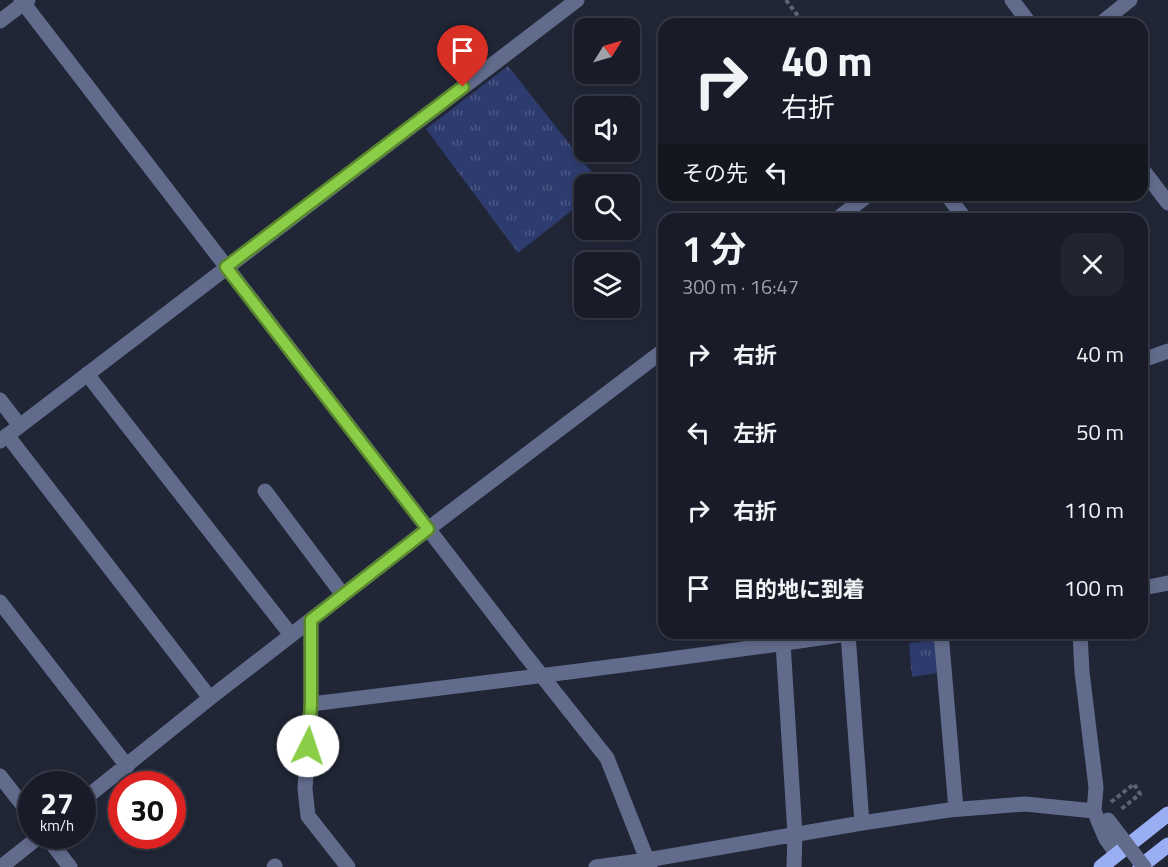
<!DOCTYPE html>
<html lang="ja">
<head>
<meta charset="utf-8">
<style>
  :root { --surface:#191c28; --page:#222530; --text:#f1f3f6; --muted:#9fa1a8; --line:#373a45 }
  body { margin:0; font-family:"Titillium Web","Noto Sans JP",sans-serif; background:var(--page); color:var(--text); height:100vh; display:flex; flex-direction:column; font-size:22px; white-space:nowrap }
  * { box-sizing:border-box; margin:0 }
  p { font-size:20px; color:var(--muted) }
  .icon { flex:none; width:33px; height:33px; fill:none; stroke:currentColor; stroke-width:2; stroke-linecap:round; stroke-linejoin:round }
  .map { position:relative; flex:1; overflow:hidden }
  .sheet { position:absolute; left:658px; top:213px; width:490px; height:426px; display:flex; flex-direction:column; background:var(--surface); border-radius:18px; box-shadow:0 3px 9px #0003,0 0 0 2px var(--line) }
  .sheet>* { flex:none }
  .top-card { position:absolute; left:658px; top:18px; width:490px; height:183px; border-radius:18px; box-shadow:0 3px 9px #0003,0 0 0 2px var(--line); background:#191c28; color:var(--text); overflow:hidden }
  .needle { width:39px; rotate:53deg }
  .buttons { position:absolute; left:574px; top:18px; display:grid; gap:12px }
  .buttons a { display:grid; place-items:center; width:66px; height:66px; border-radius:12px; background:var(--surface); box-shadow:0 3px 9px #0003,0 0 0 2px var(--line); font-size:30px }
  .speed { position:absolute; left:18px; top:771px; display:flex; gap:12px; font-size:30px; font-weight:700; text-align:center }
  .speed>* { display:grid; place-content:center; width:78px; height:78px; border-radius:50%; background:var(--surface); box-shadow:0 3px 9px #0003,0 0 0 2px var(--line); line-height:1 }
  .speed small { font-size:15px; font-weight:400 }
  .speed .limit { border:9px solid #d22; background:#fff; color:#111 }
  .pin { position:absolute; display:grid; place-items:center; width:51px; height:51px; color:#fff; margin:-62px -26px; border-radius:50% 50% 50% 0; rotate:-45deg; box-shadow:0 0 6px #0007 }
  .pin .icon { rotate:45deg }
  .me { position:absolute; width:66px; margin:-33px; rotate:4deg; stroke-linejoin:round; filter:drop-shadow(0 0 4px #0008) }
  .turn { display:flex; align-items:center; gap:21px; height:126px; padding:0 24px; font-size:27px }
  .turn .icon { width:78px; height:78px; stroke-width:2.5 }
  .turn b { display:block; font-size:42px; line-height:51px }
  .then { display:flex; align-items:center; height:57px; padding:0 24px; background:#0003; gap:12px; font-size:22px }
  .round { display:grid; place-items:center; flex:none; width:63px; height:63px; border-radius:18px; background:var(--page) }
  .overview { display:flex; align-items:center; justify-content:space-between; height:102px; padding:0 24px }
  h1 { font-size:36px; font-weight:700; line-height:45px }
  ul { padding:0; list-style:none }
  li { display:flex; align-items:center; gap:18px; height:78px; padding:0 24px }
  li div { flex:1 }
  li b { display:block; font-size:22px }
  li em { font-style:normal }
  .map>svg:first-child { display:block }
</style>
</head>
<body>
<div class="map">
<svg width="1168" height="867" viewBox="0 0 1168 867">
  <defs>
    <pattern id="park-tufts" width="24" height="20" patternUnits="userSpaceOnUse" patternTransform="scale(1.5)"><rect width="24" height="20" fill="#2e3b6e"/><path d="M3 7l-1-3M5 7V3M7 7l1-3M15 17l-1-3M17 17v-4M19 17l1-3" fill="none" stroke="#4c5883"/></pattern>
  </defs>
  <rect width="100%" height="100%" fill="#212636"/>
  <path fill="url(#park-tufts)" d="M508 66 601 184H585V200L518 253 426 129Z
    M935 640 937 673 912 677 909 643Z"/>
  <g fill="none" stroke-linecap="round" stroke-linejoin="round">
    <path stroke="#5d6270" stroke-width="4" stroke-dasharray="4.5 3" stroke-linecap="butt" d="M786 0 804 24
      M1111 802 1134 784 1140 794 1120 810"/>
    <path stroke="#616b8c" stroke-width="15" d="M21 0 523 652 607 758 650 867
      M1012 0 1030 24
      M0 21 28 0
      M1100 24 1130 0
      M1143 170 1168 203
      M947 195 965 219
      M837 219 868 195
      M1143 360 1168 351
      M87 374 291 635
      M0 400 20 426
      M7 435 210 698
      M0 441 577 0
      M265 491 343 595
      M1143 588 1168 583
      M0 602 127 766
      M311 620V704L305 789 308 816 348 867
      M941 633 956 809
      M1080 633 1082 672 1096 787 1094 811 1106 839 1117 854
      M848 634 862 823
      M783 643 795 834 794 867
      M311 704C492 682 673 660 854 633
      M0 776 32 817
      M82 801 210 698 428 529 664 350
      M46 836 70 867
      M1 867 40 836
      M274 867 275 866
      M596 867 647 860 862 823 949 810 1025 804 1094 811"/>
    <path stroke="#9aaff3" stroke-width="15" d="M1101 867 1168 814
      M1140 867 1168 845"/>
    <path stroke="#616b8c" stroke-width="15" d="M1108 820 1144 867"/>
  </g>
  <g fill="none" stroke-linecap="round" stroke-linejoin="round">
    <defs>
      <path id="route" d="M308 746 311 704V620L428 529 226 267 463 87"/>
    </defs>
    <use href="#route" stroke="#5a862e" stroke-width="15"/>
    <use href="#route" stroke="#8ace47" stroke-width="10"/>
  </g>
</svg>
<div class="buttons">
<a><svg class="needle" viewBox="-14 -14 28 28"><path d="M0-13l5 13h-10z" fill="#e53935"/><path d="M0 13l5-13h-10z" fill="#9fa1a8"/></svg></a>
<a><svg class="icon" aria-label="sound" viewBox="0 0 24 24"><path d="M4 9h4l5-4v14l-5-4H4zM17 9q2 3 0 6"/></svg></a>
<a><svg class="icon" aria-label="search" viewBox="0 0 24 24"><circle cx="10" cy="10" r="6"/><path d="M15 15l6 6"/></svg></a>
<a><svg class="icon" aria-label="layers" viewBox="0 0 24 24"><path d="M12 4l9 5-9 5-9-5zM3 14l9 5 9-5"/></svg></a>
</div>
<div class="speed"><div>27<small>km/h</small></div><div class="limit">30</div></div>
<div class="pin" style="left:463px;top:87px;background:#d93025"><svg class="icon" aria-label="arrive" viewBox="0 0 24 24"><path d="M6 21V4h12l-3 4 3 4H6"/></svg></div>
<svg class="me" style="left:308px;top:746px" viewBox="-20 -20 40 40"><circle r="19" fill="#fff"/><path d="M0-13L10 11 0 6-10 11z" fill="#8ace47"/></svg>
<div class="top-card">
<div class="turn"><svg class="icon" aria-label="right" viewBox="0 0 24 24"><path d="M7 20v-9h11M14 6l5 5-5 5"/></svg><div><b>40 m</b>右折</div></div>
<div class="then">その先<svg class="icon" aria-label="left" viewBox="0 0 24 24"><path d="M17 20v-9H6M10 6l-5 5 5 5"/></svg></div>
</div>
<section class="sheet">
<div class="overview"><div><h1>1 分</h1><p>300 m · 16:47</p></div><a class="round"><svg class="icon" aria-label="close" viewBox="0 0 24 24"><path d="M6 6l12 12M18 6L6 18"/></svg></a></div>
<ul>
<li><svg class="icon" aria-label="right" viewBox="0 0 24 24"><path d="M7 20v-9h11M14 6l5 5-5 5"/></svg><div><b>右折</b></div><em>40 m</em></li>
<li><svg class="icon" aria-label="left" viewBox="0 0 24 24"><path d="M17 20v-9H6M10 6l-5 5 5 5"/></svg><div><b>左折</b></div><em>50 m</em></li>
<li><svg class="icon" aria-label="right" viewBox="0 0 24 24"><path d="M7 20v-9h11M14 6l5 5-5 5"/></svg><div><b>右折</b></div><em>110 m</em></li>
<li><svg class="icon" aria-label="arrive" viewBox="0 0 24 24"><path d="M6 21V4h12l-3 4 3 4H6"/></svg><div><b>目的地に到着</b></div><em>100 m</em></li>
</ul>
</section>
</div>
</body>
</html>
